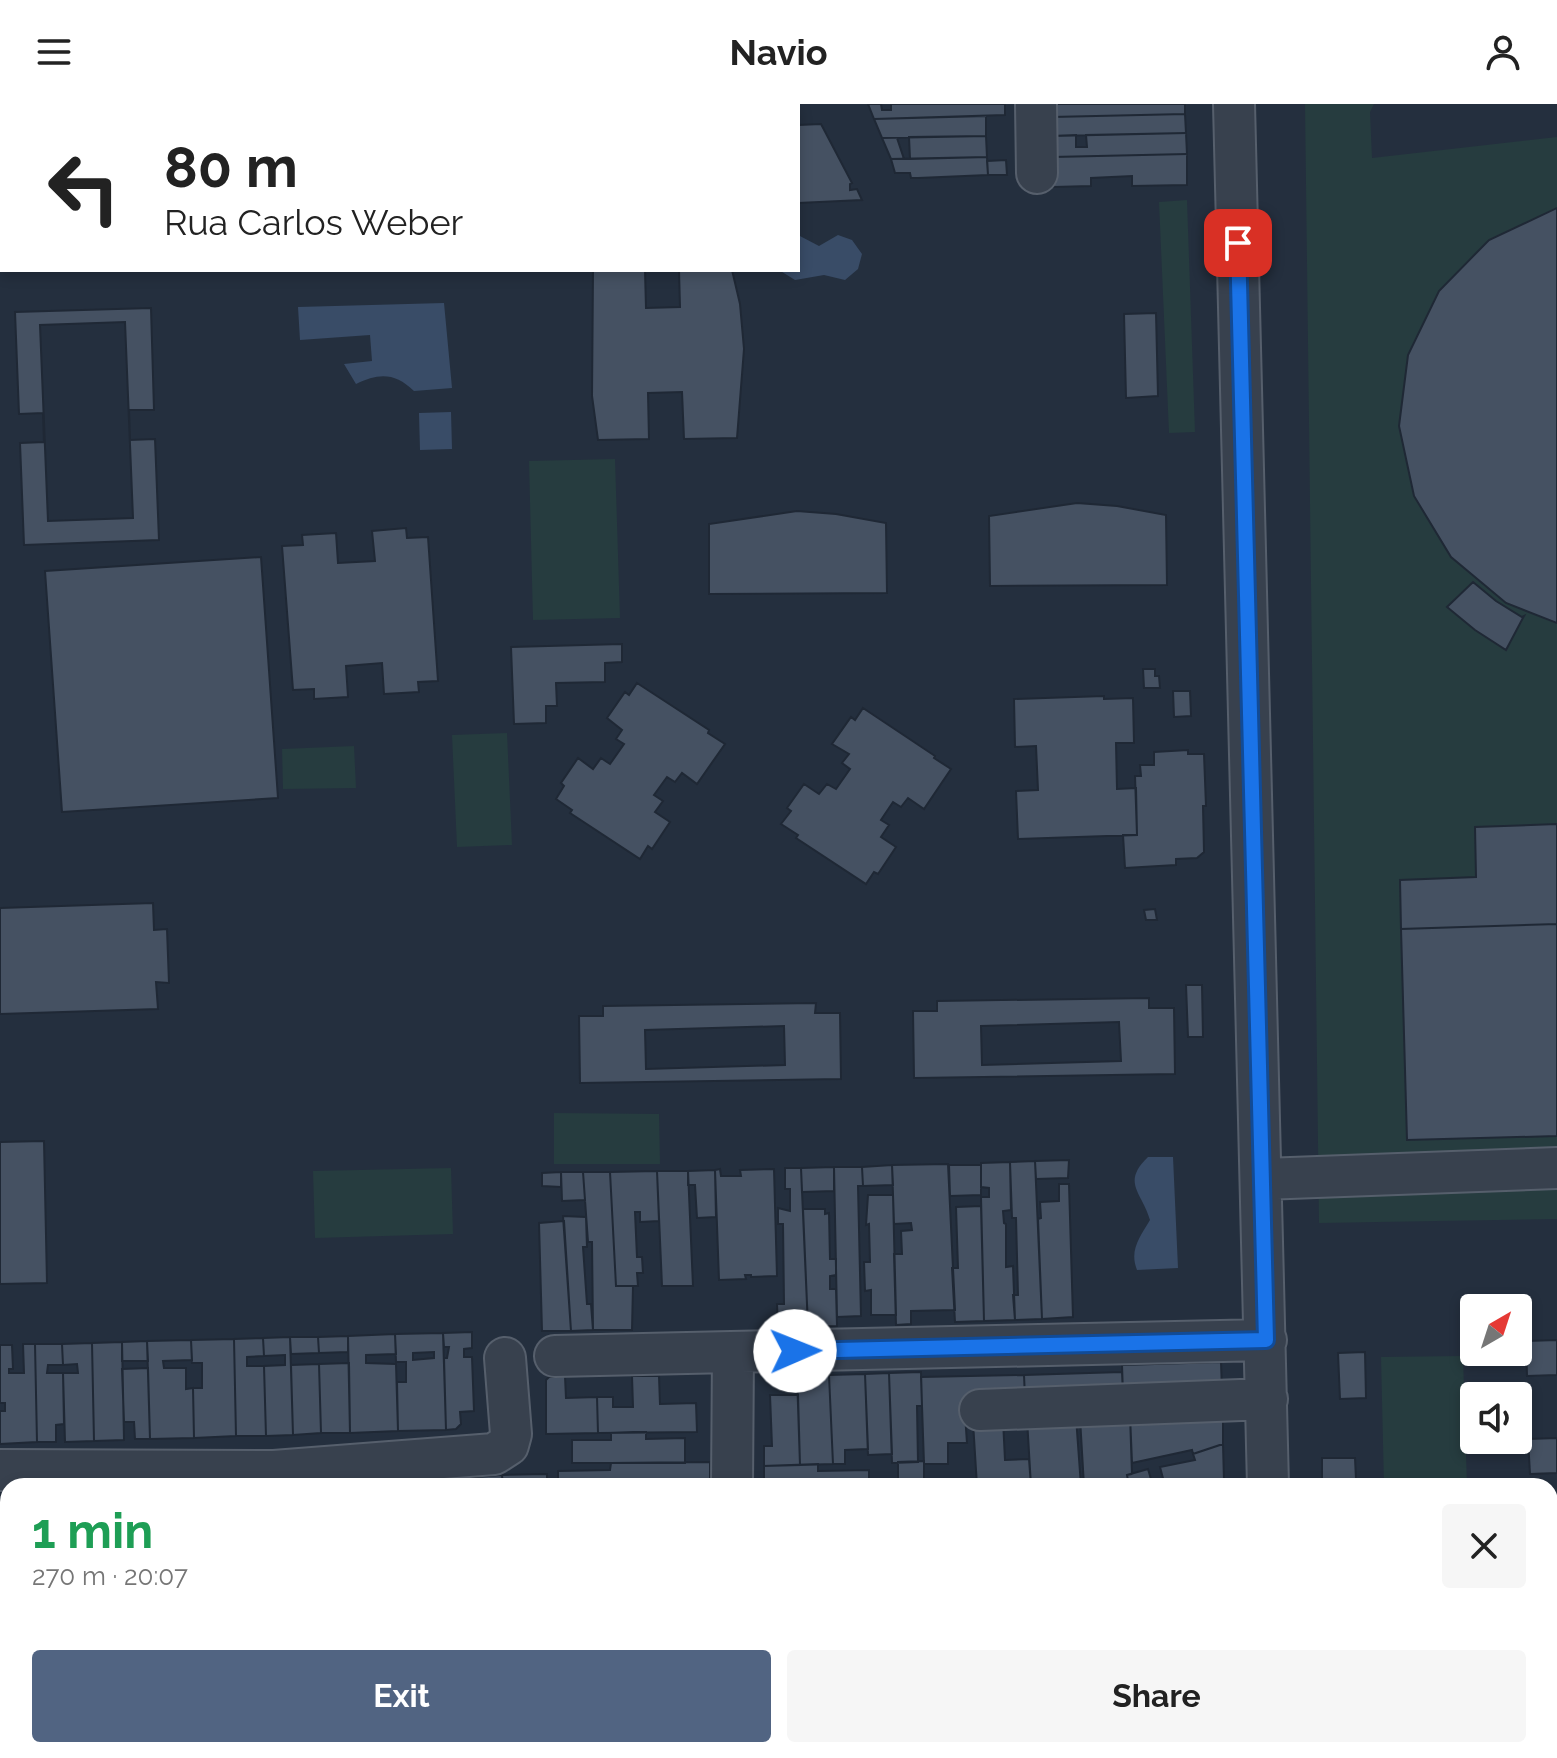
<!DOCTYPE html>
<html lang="en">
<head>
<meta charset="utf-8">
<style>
  :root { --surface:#fff; --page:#f6f6f6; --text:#222; --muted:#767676; --accent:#516482 }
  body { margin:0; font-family:Raleway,sans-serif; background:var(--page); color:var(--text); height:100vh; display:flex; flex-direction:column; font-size:30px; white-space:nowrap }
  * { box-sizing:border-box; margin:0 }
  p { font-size:26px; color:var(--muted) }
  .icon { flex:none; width:44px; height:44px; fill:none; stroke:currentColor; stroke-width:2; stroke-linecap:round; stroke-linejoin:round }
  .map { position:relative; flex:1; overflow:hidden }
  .details { position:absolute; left:0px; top:1374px; width:1558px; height:280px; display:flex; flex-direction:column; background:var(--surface); border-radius:24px 24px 0 0; box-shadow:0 4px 12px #0003 }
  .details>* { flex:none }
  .hud { position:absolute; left:0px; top:0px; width:800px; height:168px; box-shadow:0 4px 12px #0003; background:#fff; color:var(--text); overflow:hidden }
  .needle { width:52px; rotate:39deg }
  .controls { position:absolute; left:1460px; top:1190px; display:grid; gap:16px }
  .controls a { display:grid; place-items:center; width:72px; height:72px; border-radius:8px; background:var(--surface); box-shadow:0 4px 12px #0003; font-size:40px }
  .pin { position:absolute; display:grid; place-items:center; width:68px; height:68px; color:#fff; margin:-34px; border-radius:16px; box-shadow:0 4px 12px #0006 }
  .me { position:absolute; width:88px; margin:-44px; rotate:89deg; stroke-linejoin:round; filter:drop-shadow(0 0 6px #0008) }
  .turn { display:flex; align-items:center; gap:28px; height:168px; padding:0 32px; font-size:36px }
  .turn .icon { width:104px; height:104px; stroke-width:2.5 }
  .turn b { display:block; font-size:56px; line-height:68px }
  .round { display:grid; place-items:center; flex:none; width:84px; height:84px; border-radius:8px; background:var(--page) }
  .summary { display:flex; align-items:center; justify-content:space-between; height:136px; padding:0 32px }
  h1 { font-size:48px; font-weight:700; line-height:60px; color:#1e9e55 }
  .action { display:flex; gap:16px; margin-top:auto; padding:16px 32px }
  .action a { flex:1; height:92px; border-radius:8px; background:var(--accent); color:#fff; font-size:32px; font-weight:700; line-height:92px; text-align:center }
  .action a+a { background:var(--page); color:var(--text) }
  header { display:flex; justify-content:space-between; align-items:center; height:104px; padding:0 32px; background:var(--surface); font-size:36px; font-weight:700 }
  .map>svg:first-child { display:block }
</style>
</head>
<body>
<header><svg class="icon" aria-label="menu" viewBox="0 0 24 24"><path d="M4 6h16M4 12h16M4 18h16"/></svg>Navio<svg class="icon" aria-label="person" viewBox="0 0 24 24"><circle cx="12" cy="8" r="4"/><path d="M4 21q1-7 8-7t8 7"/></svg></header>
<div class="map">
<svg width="1557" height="1654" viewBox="0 0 1557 1654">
  <rect width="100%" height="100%" fill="#242f3e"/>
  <path fill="#263c3f" d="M1305 0H1374L1370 8 1372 54 1557 33V1115L1319 1119Z
    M1187 96 1195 328 1169 329 1159 98Z
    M615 355 620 514 533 516 529 357Z
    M507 629 512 741 457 743 452 631Z
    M354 642 356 684 283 685 282 645Z
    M554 1009 659 1010 660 1060H554Z
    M451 1064 453 1130 315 1134 313 1067Z
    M1463 1252 1467 1382H1384L1381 1253Z"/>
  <path fill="#394c67" d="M798 131 819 142 838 131 852 136 862 150 858 165 845 176 824 171 795 176 779 166H798Z
    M444 199 452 284 414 287C395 268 378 269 356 280L344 260 372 257 370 231 300 236 298 203Z
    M451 308 452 345 420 346 419 309Z
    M1148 1053H1173L1178 1164 1137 1166C1129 1146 1140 1133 1150 1116 1142 1088 1121 1079 1148 1053Z"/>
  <path fill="#455162" stroke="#1f2835" stroke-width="2" fill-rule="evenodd" d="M0 0 17 2H2L0 124Z
    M17 0H58V2H17Z
    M58 0H99V2H58Z
    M99 0H140V2H99Z
    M140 0H182V2H140Z
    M223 0H264V2H223Z
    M264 0H306V2H264Z
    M306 0H349V2H306Z
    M349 0H452V2H349Z
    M452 0H482V2H452Z
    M482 0H516V2H482Z
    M516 0H562L516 2Z
    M637 0H785V2H637Z
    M868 0H881L882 6H891V0H1005V11L874 15Z
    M1051 0H1185V10L1052 13Z
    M1185 10 1186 29 1052 32V13Z
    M986 12V32L882 34 874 15Z
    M821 20 852 79 850 80V86L857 85 862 96 798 99V21Z
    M1186 29 1187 50 1053 53 1052 32 1076 31V43H1087L1086 31Z
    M986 32 987 53 910 55 909 33Z
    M882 34H897L904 55H891Z
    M1187 50V81L1132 82V72L1091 74V82L1054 83 1053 53Z
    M987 53 988 71 918 74H911L910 69H895L891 55Z
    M1006 56 1007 71H988L987 57Z
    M1557 104V519L1506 499 1451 453 1414 392 1399 322 1408 251 1439 187 1489 136Z
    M593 166H645L646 204 680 203 679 166H732L740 200 744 245 737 334 684 335 682 288 648 289 649 335 598 336 592 292Z
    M151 204 154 306H129L130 336 155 335 159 436 24 441 20 339 44 338 43 309 19 310 15 208Z
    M1156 209 1158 292 1126 294 1124 210Z
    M125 218 133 414 48 417 40 221Z
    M1077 399 1117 402 1166 411 1167 481 990 482 989 412Z
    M797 407 836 410 886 419 887 489 709 490V420Z
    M406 424 407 434 428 433 438 577 418 578 419 588 384 590 382 559 346 562 348 593 314 595V585L293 586 282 442 303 441 302 431 336 429 338 459 375 457 372 427Z
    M261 453 278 694 62 708 45 467Z
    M1473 478 1496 497 1522 513 1524 512 1506 546 1475 526 1447 503Z
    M622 540V558L605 559V578L556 579 557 602H546V619L514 620 511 543Z
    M1143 565H1155V572H1159L1160 584H1144Z
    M637 579 709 626 708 629 725 640 697 680 682 669 675 678 667 673 654 691 663 697 655 708 670 718 652 745 648 742 640 755 570 709 572 706 556 695 564 682 561 679 578 654 593 665 601 654 610 660 624 640 616 635 622 626 607 614 625 588 629 591Z
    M1173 587H1190L1191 612 1174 613Z
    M1104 592V595L1133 594 1134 639H1116L1117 685 1136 684 1137 731 1018 735 1016 687 1038 686 1036 642 1015 643 1014 595Z
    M863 604 935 652 934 654 951 665 924 705 908 694 901 703 893 698 881 716 889 721 881 733 896 743 878 770 874 768 866 780 796 734 798 731 781 720 791 707 787 704 804 680 819 690 827 680 836 685 850 665 842 659 849 650 832 640 851 613 855 616Z
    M1188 646V650H1204L1206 702H1203L1204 748 1197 754 1176 755V761L1125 764 1123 731H1137L1135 672H1141L1140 661H1154V648Z
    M1557 720V820L1401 825 1400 776 1476 773 1475 723Z
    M153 799 154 826 167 825 169 879 156 878 158 905 0 910V804Z
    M1155 805 1157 816H1146L1144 806Z
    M1557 820V1032L1407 1036 1401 825Z
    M1186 881H1202L1203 933H1188Z
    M1149 894V904H1174L1175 970 914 974 913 907H937V897Z
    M816 899 815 909H840L841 975 580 979 579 912H603V902Z
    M1119 918 1121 957 982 961 981 922Z
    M784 922 785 961 646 965 645 926Z
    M44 1037 47 1179 0 1180V1038Z
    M1069 1056 1068 1074 1036 1075 1035 1057Z
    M1035 1057 1042 1215 1015 1216 1013 1191H1018L1016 1114H1012L1010 1058Z
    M1010 1058 1011 1106 1003 1107 1004 1119 1006 1120V1163L1013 1162 1015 1216 984 1217 981 1093H989V1084L981 1083V1059Z
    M948 1060 955 1206 911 1207V1220L896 1221 894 1150H902L901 1127 912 1126 911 1119 894 1120 892 1061Z
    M892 1061 893 1081 863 1082 862 1063Z
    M949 1061H981V1091L950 1092Z
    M834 1063V1087L802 1088 801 1064Z
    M834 1063H862L863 1082H858L861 1212 837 1213Z
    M785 1064H801L808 1223H778L777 1200H784L783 1120H778V1104L790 1107V1085H785Z
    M720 1065 721 1072H741L740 1066 774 1065 777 1172 751 1173V1171H745L746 1175 719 1176 715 1066Z
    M715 1066 716 1113 697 1114 695 1081H688V1067Z
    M657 1067 659 1117 640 1118V1108H635L637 1153H642L643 1169H637L638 1182H616L610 1068Z
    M657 1067H688L693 1182H662Z
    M561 1068V1083L542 1082V1069Z
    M561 1068H583L585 1096 562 1097Z
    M583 1068H610L616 1182H633L632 1226H593L592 1138H588Z
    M1059 1080H1069L1073 1213 1042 1215 1038 1115 1041 1114 1040 1098 1059 1097Z
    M868 1091H893L896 1211H871V1186L865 1187 864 1158H870L869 1120 866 1121Z
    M981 1102 984 1217 955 1218 952 1164H958L956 1103Z
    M803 1105H825V1110L829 1109 830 1155H836V1171L830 1172V1185H836L837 1222 808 1223Z
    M563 1112 586 1113 587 1143H583L587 1200H591L593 1226 571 1227Z
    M564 1117 571 1227H542L539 1119Z
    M472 1228V1244L464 1245V1253H472L474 1307 460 1308 461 1320 456 1325 446 1326 444 1254H447L449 1243H444L443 1229Z
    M443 1229 446 1326 398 1327 397 1278H406V1258H396L395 1230ZM434 1248V1254L413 1256V1249Z
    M395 1230 396 1250 366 1251V1259L396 1260 398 1327 350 1329 348 1232Z
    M348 1232V1248L319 1249 318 1233Z
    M290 1233 293 1331 266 1332 264 1262 285 1261V1251L264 1252 263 1234Z
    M290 1233H318L319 1249 291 1250Z
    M263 1234 264 1252 247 1253V1262H264L266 1332H236L234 1235Z
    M234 1235 236 1332 194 1334 193 1284H202V1259H192L191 1236Z
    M191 1236 192 1256 163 1257 164 1264H186V1285L193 1284 194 1334 150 1335 147 1237Z
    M1557 1236V1271L1527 1272 1526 1237Z
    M147 1237 148 1257H122V1238Z
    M122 1238 124 1336 94 1337 92 1239Z
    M92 1239 94 1337 65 1338 63 1269H78L77 1260 63 1261 62 1240Z
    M23 1240H35L37 1338 0 1340V1307H5V1299H0V1241H12L13 1265H9V1269H24Z
    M35 1240H62L63 1261H48L47 1269H63L64 1320 56 1321V1338H37Z
    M1365 1248 1366 1294 1340 1295 1338 1249Z
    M1221 1258 1222 1286 1123 1290 1122 1261Z
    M349 1259 350 1329H321L319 1260Z
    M319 1260 321 1329 293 1331 291 1261Z
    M148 1264 150 1335H135L134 1318H124L122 1265Z
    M921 1268 922 1302H917L918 1358 892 1359 889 1269Z
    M1122 1268 1123 1290 1025 1294 1024 1271Z
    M889 1269 892 1350 868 1351 865 1270Z
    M865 1270 868 1345 845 1346V1360H833L829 1271Z
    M797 1271H829L833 1360 800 1361Z
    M1024 1271 1025 1294 964 1296 967 1339H948V1360H924L921 1273Z
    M565 1272 566 1294 597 1293 598 1329 546 1330V1276L549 1273Z
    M632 1272H659L660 1300 696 1299 697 1328 598 1329 597 1293H613V1303H633Z
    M770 1291H798L800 1361 764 1362V1342H772Z
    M1223 1308V1340L1193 1350 1192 1346 1132 1359 1130 1311Z
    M1130 1311 1132 1370 1127 1371 1129 1382H1084L1080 1314Z
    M1076 1313 1081 1382H1031L1027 1315Z
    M1003 1316 1005 1356 1029 1355 1031 1382H977L973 1318Z
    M646 1328V1335L685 1334V1359H572V1336H611V1329Z
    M1557 1334V1369L1530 1370 1528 1335Z
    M1223 1340 1224 1377 1210 1382H1165L1160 1363 1195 1356 1193 1350Z
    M1322 1354H1355L1356 1375H1369L1370 1382H1322Z
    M924 1357V1382H898V1358Z
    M710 1358V1382H629V1380L558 1382V1367L610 1366 611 1359Z
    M818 1360V1367L869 1366V1382H764V1362Z
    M1148 1365 1153 1382H1129L1127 1371Z
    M547 1370V1382H503L502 1371Z
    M502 1371 503 1382H475V1373Z
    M475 1373V1382H448L447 1374Z
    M0 1439H8V1589H0Z
    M1557 1558V1595H1550V1559Z
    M0 1631H4L6 1654H0Z
    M49 1646H78V1654H49Z
    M78 1646H105L106 1654H78Z
    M105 1646H134L135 1654H106Z
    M134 1646H163V1654H135Z
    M163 1646H207V1654H163Z
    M207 1646H248V1654H207Z
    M248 1646H277V1654H248Z
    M277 1646H305L306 1654H277Z
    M305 1646H333V1654H306Z
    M333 1646H363V1654H333Z
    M363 1646H403V1654H363Z
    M409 1646H456V1654H409Z
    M456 1646H489V1654H456Z
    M489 1646H525V1654H489Z
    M525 1646H562V1654H525Z
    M562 1646H578V1654H562Z
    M588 1646H690V1654H588Z
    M787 1646H814V1654H788Z
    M787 1646 788 1654H765L768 1652Z
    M856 1646H899L898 1654H856Z
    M899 1646H926V1654H898Z
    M949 1646H976V1654H949Z
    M1007 1646H1041L1040 1654H1006Z
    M1041 1646H1076V1651L1041 1649Z
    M1096 1646H1206V1654L1096 1651Z
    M1343 1646H1444V1654H1342Z
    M1444 1646H1511V1654H1444Z
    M49 1647V1654H6L18 1652V1649Z"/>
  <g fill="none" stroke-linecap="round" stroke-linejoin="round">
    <defs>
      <path id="minor" d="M1036 0 1037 69
        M1234 0 1268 1382
        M1262 1075 1557 1064
        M555 1252 1266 1236
        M980 1306 1267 1295
        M0 1366 274 1367 494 1350 508 1341 511 1330 505 1254
        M732 1382 733 1248
        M0 1614 8 1613
        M1273 1646V1654"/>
    </defs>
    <use href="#minor" stroke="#565f6c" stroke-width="44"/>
    <use href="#minor" stroke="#38414e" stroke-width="40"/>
  </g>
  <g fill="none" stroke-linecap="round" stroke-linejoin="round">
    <defs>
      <path id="route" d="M795 1247 1266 1236 1238 139"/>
    </defs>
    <use href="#route" stroke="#114b97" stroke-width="20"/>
    <use href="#route" stroke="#1a73e8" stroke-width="14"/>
  </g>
</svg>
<div class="controls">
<a><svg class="needle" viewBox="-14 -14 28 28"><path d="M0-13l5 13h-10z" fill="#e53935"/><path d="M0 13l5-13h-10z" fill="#767676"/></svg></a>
<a><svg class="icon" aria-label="sound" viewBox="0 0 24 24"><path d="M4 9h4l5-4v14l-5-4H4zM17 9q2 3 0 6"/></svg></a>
</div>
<div class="pin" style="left:1238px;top:139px;background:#d93025"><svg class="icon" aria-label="arrive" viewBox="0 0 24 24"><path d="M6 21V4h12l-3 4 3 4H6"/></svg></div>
<svg class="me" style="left:795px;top:1247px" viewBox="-20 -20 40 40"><circle r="19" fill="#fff"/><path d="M0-13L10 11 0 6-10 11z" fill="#1a73e8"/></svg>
<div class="hud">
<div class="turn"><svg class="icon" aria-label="left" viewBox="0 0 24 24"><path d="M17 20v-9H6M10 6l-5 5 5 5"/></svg><div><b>80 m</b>Rua Carlos Weber</div></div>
</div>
<section class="details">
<div class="summary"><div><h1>1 min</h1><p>270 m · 20:07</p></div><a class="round"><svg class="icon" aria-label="close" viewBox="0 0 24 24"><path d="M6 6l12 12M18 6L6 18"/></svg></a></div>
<div class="action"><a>Exit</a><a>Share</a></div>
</section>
</div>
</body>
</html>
